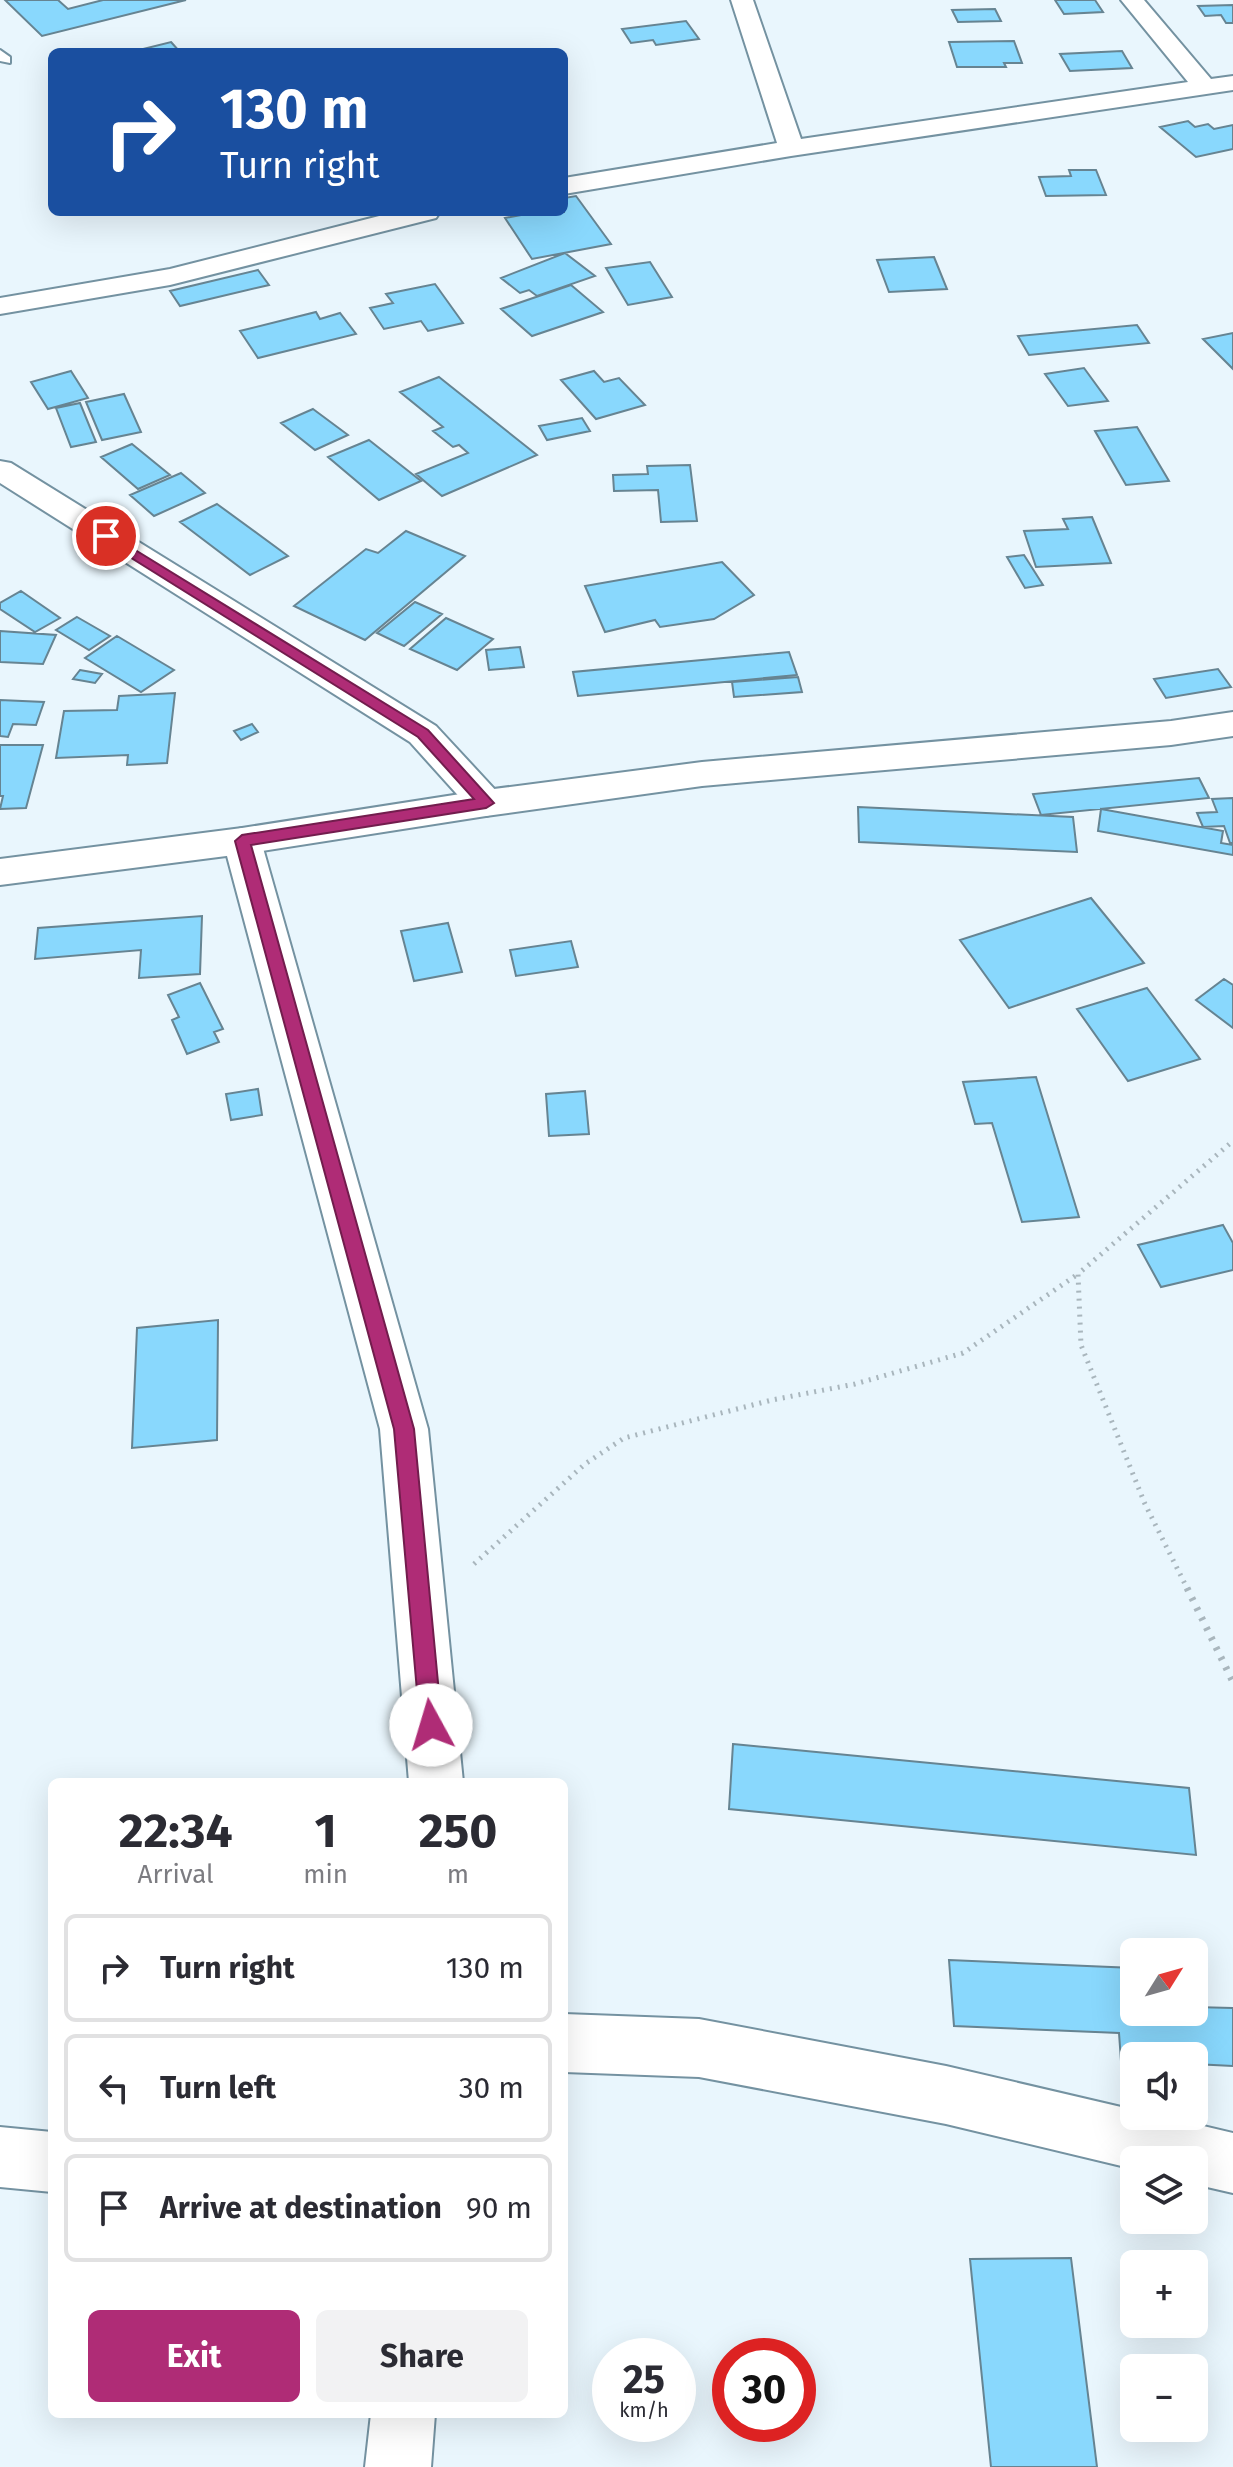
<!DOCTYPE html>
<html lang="en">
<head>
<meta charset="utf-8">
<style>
  :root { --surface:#fff; --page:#f2f2f3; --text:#2b2b33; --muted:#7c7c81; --line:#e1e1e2; --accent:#af2c76 }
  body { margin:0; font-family:"Fira Sans",sans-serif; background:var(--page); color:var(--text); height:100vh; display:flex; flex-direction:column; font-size:30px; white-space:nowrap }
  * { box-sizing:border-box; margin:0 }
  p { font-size:26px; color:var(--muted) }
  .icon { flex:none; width:44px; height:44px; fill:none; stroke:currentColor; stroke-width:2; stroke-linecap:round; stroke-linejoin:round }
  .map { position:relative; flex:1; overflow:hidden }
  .details { position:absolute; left:48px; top:1778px; width:520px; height:640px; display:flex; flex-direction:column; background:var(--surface); border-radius:12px; box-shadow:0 8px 32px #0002 }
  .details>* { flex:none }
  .guide { position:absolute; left:48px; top:48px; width:520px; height:168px; border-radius:12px; box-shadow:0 8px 32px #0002; background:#1a4fa0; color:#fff; overflow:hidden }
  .needle { width:52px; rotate:53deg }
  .tools { position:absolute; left:1120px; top:1938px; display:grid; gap:16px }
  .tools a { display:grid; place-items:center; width:88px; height:88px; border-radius:12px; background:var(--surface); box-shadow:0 8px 32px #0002; font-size:40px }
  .speed { position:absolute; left:592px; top:2338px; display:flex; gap:16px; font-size:40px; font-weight:700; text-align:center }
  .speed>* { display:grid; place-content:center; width:104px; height:104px; border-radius:50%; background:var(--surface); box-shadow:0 8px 32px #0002; line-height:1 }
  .speed small { font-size:20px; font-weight:400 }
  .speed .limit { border:12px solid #d22; background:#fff; color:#111 }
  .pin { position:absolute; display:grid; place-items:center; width:68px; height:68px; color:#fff; margin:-34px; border:4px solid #fff; border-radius:50%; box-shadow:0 2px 8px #0007 }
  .me { position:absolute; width:88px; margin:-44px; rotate:354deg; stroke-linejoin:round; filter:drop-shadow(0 0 6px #0008) }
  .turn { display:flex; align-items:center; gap:28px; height:168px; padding:0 40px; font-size:36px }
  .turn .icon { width:104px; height:104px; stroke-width:2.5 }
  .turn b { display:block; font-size:56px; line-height:68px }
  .eta { display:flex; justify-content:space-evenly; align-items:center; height:136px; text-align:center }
  .eta b { font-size:48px; font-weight:700; line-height:56px }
  .button { display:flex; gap:16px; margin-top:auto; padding:16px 40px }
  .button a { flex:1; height:92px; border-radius:12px; background:var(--accent); color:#fff; font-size:32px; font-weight:700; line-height:92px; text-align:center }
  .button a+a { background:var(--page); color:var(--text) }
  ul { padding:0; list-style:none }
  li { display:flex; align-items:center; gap:24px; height:108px; margin:0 16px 12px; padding:0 24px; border:4px solid var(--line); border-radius:12px }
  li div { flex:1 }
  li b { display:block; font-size:30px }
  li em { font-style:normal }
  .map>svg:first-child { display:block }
</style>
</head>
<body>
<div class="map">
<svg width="1233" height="2467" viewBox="0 0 1233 2467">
  <rect width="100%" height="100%" fill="#e9f6fd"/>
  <path fill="#89d8fd" stroke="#668492" stroke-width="2" d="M5 0H58L68 9 103 0H186L42 36Z
    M1055 0H1095L1103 12 1064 14Z
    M1233 5V23H1226L1221 15 1205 16 1198 6Z
    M995 9 1001 21 958 22 952 10Z
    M686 21 699 39 656 45 653 40 631 43 622 29Z
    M1014 41 1022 63H1004L1006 67H957L949 42Z
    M171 42 180 52H131Z
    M1122 51 1132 68 1070 71 1060 54Z
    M1188 121 1195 127 1208 124 1214 129 1233 125V149L1196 157 1160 127Z
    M1069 170H1096L1106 195 1046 196 1039 177 1071 176Z
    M576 196 611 244 532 259 505 218 537 212H564V198Z
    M565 253 595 276 537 296 529 290 520 293 501 278Z
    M934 257 947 289 889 292 877 260Z
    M650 262 672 297 628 305 606 268Z
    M258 270 269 285 180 306 170 291Z
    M435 284 463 323 428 331 421 321 384 329 370 308 393 303 386 294Z
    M571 285 603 312 532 336 501 309Z
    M316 312 320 319 340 313 356 334 258 358 240 331Z
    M1137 325 1149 343 1029 355 1018 336Z
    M1233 333V369L1203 339Z
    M1084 368 1108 401 1068 406 1045 374Z
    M71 371 88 398 48 409 31 382Z
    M594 371 604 382 619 378 645 405 596 419 561 380Z
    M439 377 537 455 442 496 416 474 468 453 459 445 453 447 433 431 443 427 400 392Z
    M124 394 141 432 102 440 86 402Z
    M80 403 96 442 71 447 56 408Z
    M313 409 348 435 315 450 281 423Z
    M582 418 590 431 547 440 539 426Z
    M1137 427 1169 481 1126 485 1095 431Z
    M369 440 421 481 379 500 328 457Z
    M132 444 170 475 138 489 101 457Z
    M690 465 697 521 661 522 658 490 614 491 613 475 648 474 647 466Z
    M181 473 205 493 154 516 130 495Z
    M217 504 288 556 250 575 180 522Z
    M1092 517 1111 563 1036 567 1024 531 1068 529 1063 519Z
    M406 531 465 556 365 640 294 606 366 549 378 553Z
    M1024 555 1043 585 1025 588 1007 557Z
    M722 562 754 595 714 619 660 627 655 620 605 632 585 586Z
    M21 591 60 618 35 632 0 609V603Z
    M415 602 442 614 404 646 377 633Z
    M77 617 110 636 89 650 56 630Z
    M446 618 493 639 457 670 410 649Z
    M0 631 56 635 43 664 0 662Z
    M117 636 174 670 141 692 85 658Z
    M520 647 524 667 489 670 486 650Z
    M789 652 797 675 578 696 573 672Z
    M1218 669 1231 687 1166 698 1154 679Z
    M80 670 102 674 95 683 73 679Z
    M798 677 802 692 734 697 732 682Z
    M175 693 167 763 127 765 128 755 56 758 64 711 117 710 119 696Z
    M0 700 44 702 36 725 13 724 8 737 0 736Z
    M252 724 258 732 241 740 234 731Z
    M0 745H43L26 808 0 809 3 796H0Z
    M1199 778 1209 798 1041 815 1033 794Z
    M1233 798V843H1230L1224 826 1203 827 1197 813 1217 812 1212 799Z
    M858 807 1073 817 1077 852 859 842Z
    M1101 809 1223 831 1221 843 1233 845V855L1098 831Z
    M1091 898 1144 963 1009 1008 960 940Z
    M202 916 200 974 139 978 141 950 35 959 38 928Z
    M448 923 462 972 414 981 401 931Z
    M571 941 578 967 516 976 510 950Z
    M1224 979 1233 985V1028L1196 1000Z
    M200 983 223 1029 214 1032 219 1042 187 1054 172 1020 179 1017 168 995Z
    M1147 988 1200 1059 1128 1081 1077 1009Z
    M1036 1077 1079 1217 1022 1222 992 1123 975 1124 963 1082Z
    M258 1089 262 1115 231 1120 226 1094Z
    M585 1091 589 1134 549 1136 546 1094Z
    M1223 1225 1233 1243V1270L1161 1287 1138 1245Z
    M218 1320 217 1440 132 1448 137 1328Z
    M733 1744 1189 1788 1196 1855 729 1809Z
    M949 1960 1134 1968V2012H1194V2007L1233 2008V2066L1194 2064V2056H1134V2061H1121L1119 2033 954 2026Z
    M1071 2258 1097 2467H991L970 2259Z"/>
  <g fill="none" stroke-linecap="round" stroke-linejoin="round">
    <defs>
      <path id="service" d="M0 50 10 57V63L0 61Z"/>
      <path id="minor" d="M731 0H753L801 139 1188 82 1121 0H1144L1211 79 1233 76V90L791 156 564 194V178L777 143Z
        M395 212H440L436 218 170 285 0 314V298L170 269Z
        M0 461 11 463 436 726 499 794 504 803 499 812 486 816 473 812 410 742 0 483Z
        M242 828 255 832 261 841 428 1429 463 1782H409L380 1429 223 841 229 832Z
        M564 2014 699 2019 946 2066 1134 2110V2116H1161L1233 2133V2193L1194 2184V2160H1134V2169L946 2124 699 2077 564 2072Z
        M0 2127 52 2132V2192L0 2187Z
        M371 2414H435L431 2467H365Z"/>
      <path id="secondary" d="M1233 712V736L1171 745 702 786 486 816 242 854 0 885V859L242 828 486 790 702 762 1171 721Z"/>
    </defs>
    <use href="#service" stroke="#7492a1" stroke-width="4"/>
    <use href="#minor" stroke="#7492a1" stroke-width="4"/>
    <use href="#secondary" stroke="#7492a1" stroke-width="4"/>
    <path stroke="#a9b6bd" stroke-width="5" stroke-dasharray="2 6" stroke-linecap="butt" d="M474 1564 585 1464 624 1438 772 1400 855 1384 963 1353 1078 1274
      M1188 1590 1145 1504 1081 1345 1078 1274 1233 1141"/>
    <path stroke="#a9b6bd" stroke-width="7" stroke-dasharray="3 8" stroke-linecap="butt" d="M1187 1588 1233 1682"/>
    <use href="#service" fill="#fff" fill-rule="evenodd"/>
    <use href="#minor" fill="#fff" fill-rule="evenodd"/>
    <use href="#secondary" fill="#fff" fill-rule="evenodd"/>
  </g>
  <path fill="#af2c76" stroke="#721d4d" stroke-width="2" d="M106 532 428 730 494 803 486 808 251 845 414 1429 442 1725 438 1733 431 1736 423 1733 420 1725 394 1429 235 841 242 835 474 799 418 737 101 539 99 536Z"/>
</svg>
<div class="tools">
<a><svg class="needle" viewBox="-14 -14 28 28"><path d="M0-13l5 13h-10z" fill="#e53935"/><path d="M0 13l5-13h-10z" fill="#7c7c81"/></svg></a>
<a><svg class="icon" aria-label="sound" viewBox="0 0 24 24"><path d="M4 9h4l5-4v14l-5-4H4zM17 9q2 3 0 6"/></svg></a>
<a><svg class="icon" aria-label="layers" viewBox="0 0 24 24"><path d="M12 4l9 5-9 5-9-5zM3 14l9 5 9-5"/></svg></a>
<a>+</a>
<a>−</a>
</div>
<div class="speed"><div>25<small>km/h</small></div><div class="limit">30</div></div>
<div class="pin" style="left:106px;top:536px;background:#d93025"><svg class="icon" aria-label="arrive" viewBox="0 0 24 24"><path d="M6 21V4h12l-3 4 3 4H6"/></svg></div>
<svg class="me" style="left:431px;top:1725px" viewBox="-20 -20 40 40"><circle r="19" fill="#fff"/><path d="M0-13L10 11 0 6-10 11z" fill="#af2c76"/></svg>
<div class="guide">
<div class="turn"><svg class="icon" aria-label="right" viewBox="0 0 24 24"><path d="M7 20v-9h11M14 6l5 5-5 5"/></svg><div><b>130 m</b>Turn right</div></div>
</div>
<section class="details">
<div class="eta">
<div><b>22:34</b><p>Arrival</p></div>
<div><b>1</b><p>min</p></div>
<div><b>250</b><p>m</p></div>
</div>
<ul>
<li><svg class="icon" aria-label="right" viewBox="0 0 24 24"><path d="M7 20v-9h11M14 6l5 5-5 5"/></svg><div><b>Turn right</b></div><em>130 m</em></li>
<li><svg class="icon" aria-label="left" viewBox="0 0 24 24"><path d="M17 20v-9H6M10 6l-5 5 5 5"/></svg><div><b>Turn left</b></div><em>30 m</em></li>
<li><svg class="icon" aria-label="arrive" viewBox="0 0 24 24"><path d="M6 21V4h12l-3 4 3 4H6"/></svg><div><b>Arrive at destination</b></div><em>90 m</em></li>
</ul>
<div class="button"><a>Exit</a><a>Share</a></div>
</section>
</div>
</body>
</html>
